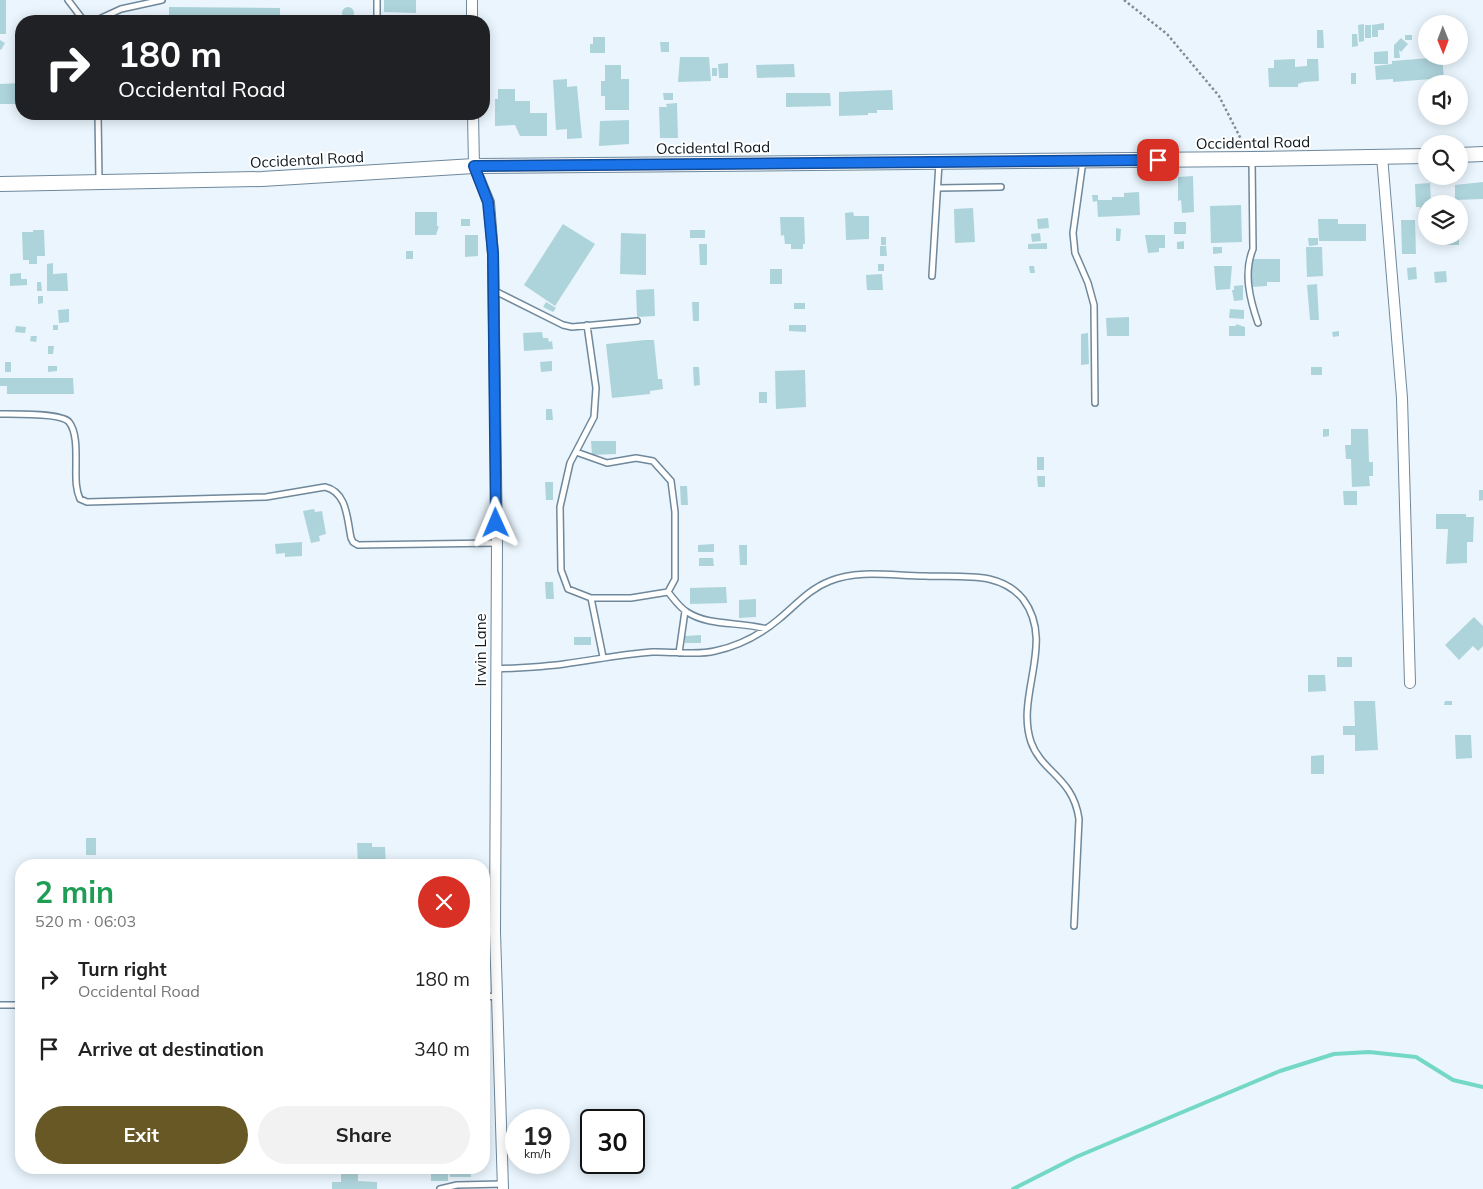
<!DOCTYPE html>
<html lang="en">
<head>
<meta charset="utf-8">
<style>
  :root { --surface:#fff; --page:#f2f2f2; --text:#222; --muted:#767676; --accent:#685825 }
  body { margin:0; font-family:Mulish,sans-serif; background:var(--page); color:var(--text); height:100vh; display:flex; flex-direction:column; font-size:19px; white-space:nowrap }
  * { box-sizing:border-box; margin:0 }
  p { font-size:16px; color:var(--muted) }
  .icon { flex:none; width:28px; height:28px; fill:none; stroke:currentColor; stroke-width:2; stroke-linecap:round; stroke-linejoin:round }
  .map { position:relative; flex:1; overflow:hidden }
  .panel { position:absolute; left:15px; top:859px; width:475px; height:315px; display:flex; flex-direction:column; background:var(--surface); border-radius:20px; box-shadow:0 2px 12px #0003 }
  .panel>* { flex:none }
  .top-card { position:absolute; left:15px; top:15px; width:475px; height:105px; border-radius:20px; box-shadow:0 2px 12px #0003; background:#202124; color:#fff; overflow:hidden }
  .needle { width:32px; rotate:179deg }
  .buttons { position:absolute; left:1418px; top:15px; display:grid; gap:10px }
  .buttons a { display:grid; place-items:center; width:50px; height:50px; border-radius:50%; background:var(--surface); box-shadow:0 2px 12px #0003; font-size:25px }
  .speed { position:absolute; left:505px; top:1109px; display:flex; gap:10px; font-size:25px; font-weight:700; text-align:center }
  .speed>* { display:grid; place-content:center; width:65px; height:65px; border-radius:50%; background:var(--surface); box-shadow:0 2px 12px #0003; line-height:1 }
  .speed small { font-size:12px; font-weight:400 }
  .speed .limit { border:2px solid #111; border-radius:8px; background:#fff; color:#111 }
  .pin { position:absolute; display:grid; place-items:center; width:42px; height:42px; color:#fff; margin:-21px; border-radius:10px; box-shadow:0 2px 8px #0006 }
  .me { position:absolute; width:55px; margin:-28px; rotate:359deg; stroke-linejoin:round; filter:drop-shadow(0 0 4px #0008) }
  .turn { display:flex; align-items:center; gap:18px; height:105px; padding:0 20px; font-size:22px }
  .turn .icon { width:65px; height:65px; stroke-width:2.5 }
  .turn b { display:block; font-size:35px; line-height:42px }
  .round { display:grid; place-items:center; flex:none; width:52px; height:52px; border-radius:26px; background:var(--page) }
  .headline { display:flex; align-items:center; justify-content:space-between; height:85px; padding:0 20px }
  h1 { font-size:30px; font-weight:700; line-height:38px; color:#1e9e55 }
  .cta { display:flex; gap:10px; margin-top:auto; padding:10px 20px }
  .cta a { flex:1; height:58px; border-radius:30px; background:var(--accent); color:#fff; font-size:20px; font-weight:700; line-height:58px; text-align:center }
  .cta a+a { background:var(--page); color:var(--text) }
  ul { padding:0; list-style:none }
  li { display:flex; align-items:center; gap:15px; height:70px; padding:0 20px }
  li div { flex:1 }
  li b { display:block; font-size:19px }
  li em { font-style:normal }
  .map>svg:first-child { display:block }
</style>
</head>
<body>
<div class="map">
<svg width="1483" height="1189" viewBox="0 0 1483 1189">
  <rect width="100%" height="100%" fill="#eaf5fd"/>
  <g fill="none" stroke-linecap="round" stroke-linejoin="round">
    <path stroke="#74d8c7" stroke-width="4" d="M1013 1189 1076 1157 1280 1071 1334 1054 1369 1052 1416 1057 1453 1080 1483 1087"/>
  </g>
  <path fill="#aed4db" d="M0 0H6V34H0Z
    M384 0H416V13L384 12Z
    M169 7 280 8V21H169Z
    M342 13a6 6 0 1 1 12 0a6 6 0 1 1-12 0Z
    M387 15H411V21H387Z
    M131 19H153V21H131Z
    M1384 23V30H1378V37H1372V25Z
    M1364 24V41L1359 42 1358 25Z
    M1365 25H1371V38H1365Z
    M1317 30H1323L1324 48H1317Z
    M1352 34H1357L1358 46 1352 47Z
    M1405 35H1412V40H1405Z
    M593 37H605V53H590V44H593Z
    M1401 38 1408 44 1401 52 1399 50 1400 58H1394V45Z
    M0 40 5 43 1 50 0 49Z
    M660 42H669V52H661Z
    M1388 51V64H1374V52Z
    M680 57H709L711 81 678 82Z
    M1442 57 1444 78 1393 82V79L1376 80 1375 66 1392 64V61Z
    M1295 59V67L1307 66V59H1318L1319 81 1304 82 1298 84V87H1269L1268 68H1274V60Z
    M728 63V78H719L718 64Z
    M794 64 795 77 757 78 756 65Z
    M605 65H621V79H629V110H605V96H601V81H605Z
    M712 68H717V76H712Z
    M1351 73H1356V84H1351Z
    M567 79V87L577 86 582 138 567 139V129L556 130 553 80Z
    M21 83V104H0V84Z
    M498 89H515V101H530V113H547V136H520L515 125 495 126V99H498Z
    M892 90 893 110H877V113H868V115L839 116V92Z
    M663 93H673V100H664Z
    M786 93H830L831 106 786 107Z
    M677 103 678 138H660L659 107H667L666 104Z
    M629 120V144L599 146 600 121Z
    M1193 176 1194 212 1182 213 1181 200 1178 201V177Z
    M1483 182V199L1455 200V185Z
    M1430 183 1431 202 1426 204V210H1421L1420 207H1416L1415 184Z
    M1139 192 1140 215 1098 217 1097 201 1093 202 1092 195H1098V200H1112V197H1124V193Z
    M1241 205 1242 242 1211 243 1210 206Z
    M973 208 975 242 955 243 954 209Z
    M415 212H437V226H439L436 235H415Z
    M853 212 854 216H869V239L846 240 845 213Z
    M780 217H804L805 244H803V249H791V244H785L784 235 781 236Z
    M1048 218 1049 228 1038 229 1037 219Z
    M461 219H470V226H461Z
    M1318 219H1338V224H1366V241H1319Z
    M1401 220H1415L1416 254H1402Z
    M1174 222H1186V234H1174Z
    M563 224 595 244 555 306 524 285Z
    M1116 228 1121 229 1120 241H1116Z
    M33 230H44L45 256H37V264H29V260H23L22 232H33Z
    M690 230H705V238H690Z
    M621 233 646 234V275L620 274Z
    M1040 233 1041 241 1032 242 1031 234Z
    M465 235H478V256L465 257Z
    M1145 235H1165V248H1159V252L1148 253Z
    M1446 236H1459V245H1446Z
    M881 237H886V245H881Z
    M1308 238H1318V245L1309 246Z
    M1184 241V249H1177V242Z
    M1047 243V249H1028V244Z
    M699 244H707V265H700Z
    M880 246H886L887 256H880Z
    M1213 247H1222V253L1213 254Z
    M1306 247H1322L1323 276 1307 277Z
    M406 251H413V259H406Z
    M1250 259H1280V282H1267V286L1251 287Z
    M53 263V274L67 273 68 291H47V264Z
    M878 264H884V271H878Z
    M1029 266H1034L1035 273H1030Z
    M1214 266H1232L1230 289 1216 290Z
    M1416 267 1417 279 1408 280 1407 268Z
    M770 269H782V284H770Z
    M1446 271 1447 282 1435 283 1434 272Z
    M21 273V279H27V285L10 286V274Z
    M882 274 883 290H867L866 275Z
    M37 282H41L42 291H37Z
    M1317 284 1319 320H1310L1307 285Z
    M1243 285V300L1234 301 1232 290H1234V286Z
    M654 289 655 316 637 317 636 290Z
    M38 296H43V303L38 304Z
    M546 302 556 308 553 312 543 307Z
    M692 302H699V321H693Z
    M794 303H805V309H794Z
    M69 309V322L59 323 58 310Z
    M1230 309 1244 310V319L1229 318Z
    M1129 317V336H1107L1106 318Z
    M1236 324 1245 327V336H1229V326H1236Z
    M53 325H58V330H53Z
    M789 325H806V332L789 331Z
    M16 326 26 327 25 333 15 332Z
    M1339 331V336L1333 337 1332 332Z
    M542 332 543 338H548L549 342 552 341 553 349 524 351 523 333Z
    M1088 333 1089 364 1081 365V334Z
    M31 336H37L36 342 30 341Z
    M645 340H654L658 379H662L663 389 650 391V394L612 398 606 344Z
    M48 346H54L53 354H48Z
    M552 361V371L541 372 540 362Z
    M5 362H11V372H5Z
    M48 366H57V371L48 372Z
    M693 367H699L700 385 694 386Z
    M1311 367H1322V375H1311Z
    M805 370 806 407 776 409 775 371Z
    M0 378H73L74 394H7V386H0Z
    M759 392H767V403H759Z
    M546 409H552L553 420H546Z
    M1323 429H1329V436L1323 437Z
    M1351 429H1368L1369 462H1373V476H1369L1370 486 1352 487 1351 459H1346L1345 445H1351Z
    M591 441H616V454L592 455Z
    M1037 457H1044V470H1037Z
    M1037 476H1045V487H1038Z
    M545 482H553V500H546Z
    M680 486H687L688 505H681Z
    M1479 490H1483V500L1479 501Z
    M1343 491H1357V505H1344Z
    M314 509 315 512 322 511 326 534 319 536 320 541 311 543 303 511Z
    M1436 514H1466V517H1474L1473 542H1467V563L1446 564 1448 529H1436Z
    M302 542V556L285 557V553L276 554 275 544Z
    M714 544V552H698V545Z
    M739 545H747V565H740Z
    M699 558H713L714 566H699Z
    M545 582H553L554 599H546Z
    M726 587 727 603 690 604V588Z
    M756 599V617L739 618V600Z
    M1474 617 1483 626V646L1478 651 1473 646 1459 660 1445 645Z
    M701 635V643H685V636Z
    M574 637H591V645H574Z
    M1337 657H1352V667H1337Z
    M1308 675H1325L1326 691 1308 692Z
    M1354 701H1375L1378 750 1355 751V735H1343V726H1355Z
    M1445 701H1452V705H1444Z
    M1455 735H1471L1472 758 1456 759Z
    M1324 755V774H1311V756Z
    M86 838H96V855H86Z
    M357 843H372V847H385L386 865H358Z
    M285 861H311V865H285Z
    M181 1168H216V1172L181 1173Z
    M341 1168H358V1181L377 1182V1189H332V1182H341Z
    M408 1168H448V1181H431V1173H408Z
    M449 1168H470L471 1177H450Z"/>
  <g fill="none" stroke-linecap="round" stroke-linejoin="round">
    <defs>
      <path id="service" d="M68 0 84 21
        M377 0V21
        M95 21 121 9 162 0
        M98 114 99 181
        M1252 160 1253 249C1243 273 1250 300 1258 323
        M1083 161 1073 233 1075 253 1088 283 1094 305 1095 403
        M938 188 1001 187
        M932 276 939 163
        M493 290 563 325 572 327 637 321
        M0 414C13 414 62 413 69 422 77 432 76 452 76 464 76 476 75 488 80 499L87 502 266 497 325 487C347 492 347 518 351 538L353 542 358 545 497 543
        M576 452 607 463 636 458 653 461 671 481 675 512V579L668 592 631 598H591L568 589 561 570 560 507 570 463 594 417 596 388 587 325
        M668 592C674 599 679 607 687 612 710 627 740 621 766 629
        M591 598 603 657
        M679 653 685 611
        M496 669C519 668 542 667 564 664 594 660 622 654 652 652 673 651 695 656 715 651 739 646 760 635 779 619 796 605 809 589 830 581 859 569 894 576 925 576 946 577 968 575 989 579 1002 582 1014 588 1023 599 1056 643 1015 695 1031 742 1042 773 1073 777 1079 819L1074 926
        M484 997 497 996
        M0 1005H21
        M440 1189 457 1185 503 1184"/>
      <path id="minor" d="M472 0V21
        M473 114 474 166 489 202 493 254 497 543 495 932 503 1189
        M1382 156 1402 398 1410 683"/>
      <path id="tertiary" d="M1459 155 1483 154
        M0 184 262 179 474 166 1252 159 1426 156"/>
    </defs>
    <use href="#service" stroke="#6f889b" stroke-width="8"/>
    <use href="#minor" stroke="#6f889b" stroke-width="12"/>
    <use href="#tertiary" stroke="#6f889b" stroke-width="16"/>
    <path stroke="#828c94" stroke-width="2.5" stroke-dasharray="2.5 2.5" stroke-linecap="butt" d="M1124 0 1167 34 1219 96 1245 147"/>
    <use href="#service" stroke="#fff" stroke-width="5"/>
    <use href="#minor" stroke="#fff" stroke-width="10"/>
    <use href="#tertiary" stroke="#fff" stroke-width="14"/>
  </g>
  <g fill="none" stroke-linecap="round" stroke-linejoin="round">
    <defs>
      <path id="route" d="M496 523 493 254 488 202 474 166 1158 160"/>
    </defs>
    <use href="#route" stroke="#114b97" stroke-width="12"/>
    <use href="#route" stroke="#1a73e8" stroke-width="9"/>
  </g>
  <g text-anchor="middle" stroke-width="4" stroke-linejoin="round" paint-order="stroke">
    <g font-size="15" fill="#0d171e" stroke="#fff">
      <text transform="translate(1253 143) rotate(-1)" y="5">Occidental Road</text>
      <text transform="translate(713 148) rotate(-1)" y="5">Occidental Road</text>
      <text transform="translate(307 160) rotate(-3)" y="5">Occidental Road</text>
      <text transform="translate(481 650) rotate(-90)" y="5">Irwin Lane</text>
    </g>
  </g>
</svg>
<div class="buttons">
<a><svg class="needle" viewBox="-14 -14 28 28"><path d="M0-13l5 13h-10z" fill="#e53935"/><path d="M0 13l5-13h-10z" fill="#767676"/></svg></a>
<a><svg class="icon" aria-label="sound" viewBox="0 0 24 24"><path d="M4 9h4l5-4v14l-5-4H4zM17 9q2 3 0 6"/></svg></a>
<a><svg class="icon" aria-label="search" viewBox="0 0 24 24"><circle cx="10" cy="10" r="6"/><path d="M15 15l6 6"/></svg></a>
<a><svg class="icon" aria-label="layers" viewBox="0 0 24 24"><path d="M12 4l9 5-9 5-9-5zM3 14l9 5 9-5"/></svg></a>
</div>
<div class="speed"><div>19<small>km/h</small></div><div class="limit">30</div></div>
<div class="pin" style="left:1158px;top:160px;background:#d93025"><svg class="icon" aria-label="arrive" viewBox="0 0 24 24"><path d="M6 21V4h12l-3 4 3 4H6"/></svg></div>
<svg class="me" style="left:496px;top:523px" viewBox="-20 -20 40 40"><path d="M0-17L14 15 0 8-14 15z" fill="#1a73e8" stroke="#fff" stroke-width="4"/></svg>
<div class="top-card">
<div class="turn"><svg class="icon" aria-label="right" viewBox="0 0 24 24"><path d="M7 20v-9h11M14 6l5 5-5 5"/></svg><div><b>180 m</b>Occidental Road</div></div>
</div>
<section class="panel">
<div class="headline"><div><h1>2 min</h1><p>520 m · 06:03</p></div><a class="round" style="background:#d93025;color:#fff"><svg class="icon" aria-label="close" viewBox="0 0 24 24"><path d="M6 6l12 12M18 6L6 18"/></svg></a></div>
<ul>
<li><svg class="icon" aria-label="right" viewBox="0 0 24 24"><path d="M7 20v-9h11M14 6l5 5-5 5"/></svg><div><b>Turn right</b><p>Occidental Road</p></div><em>180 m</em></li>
<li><svg class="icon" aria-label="arrive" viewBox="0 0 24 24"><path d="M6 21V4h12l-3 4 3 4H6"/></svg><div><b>Arrive at destination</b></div><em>340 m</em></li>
</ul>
<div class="cta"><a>Exit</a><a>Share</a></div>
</section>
</div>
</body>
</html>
